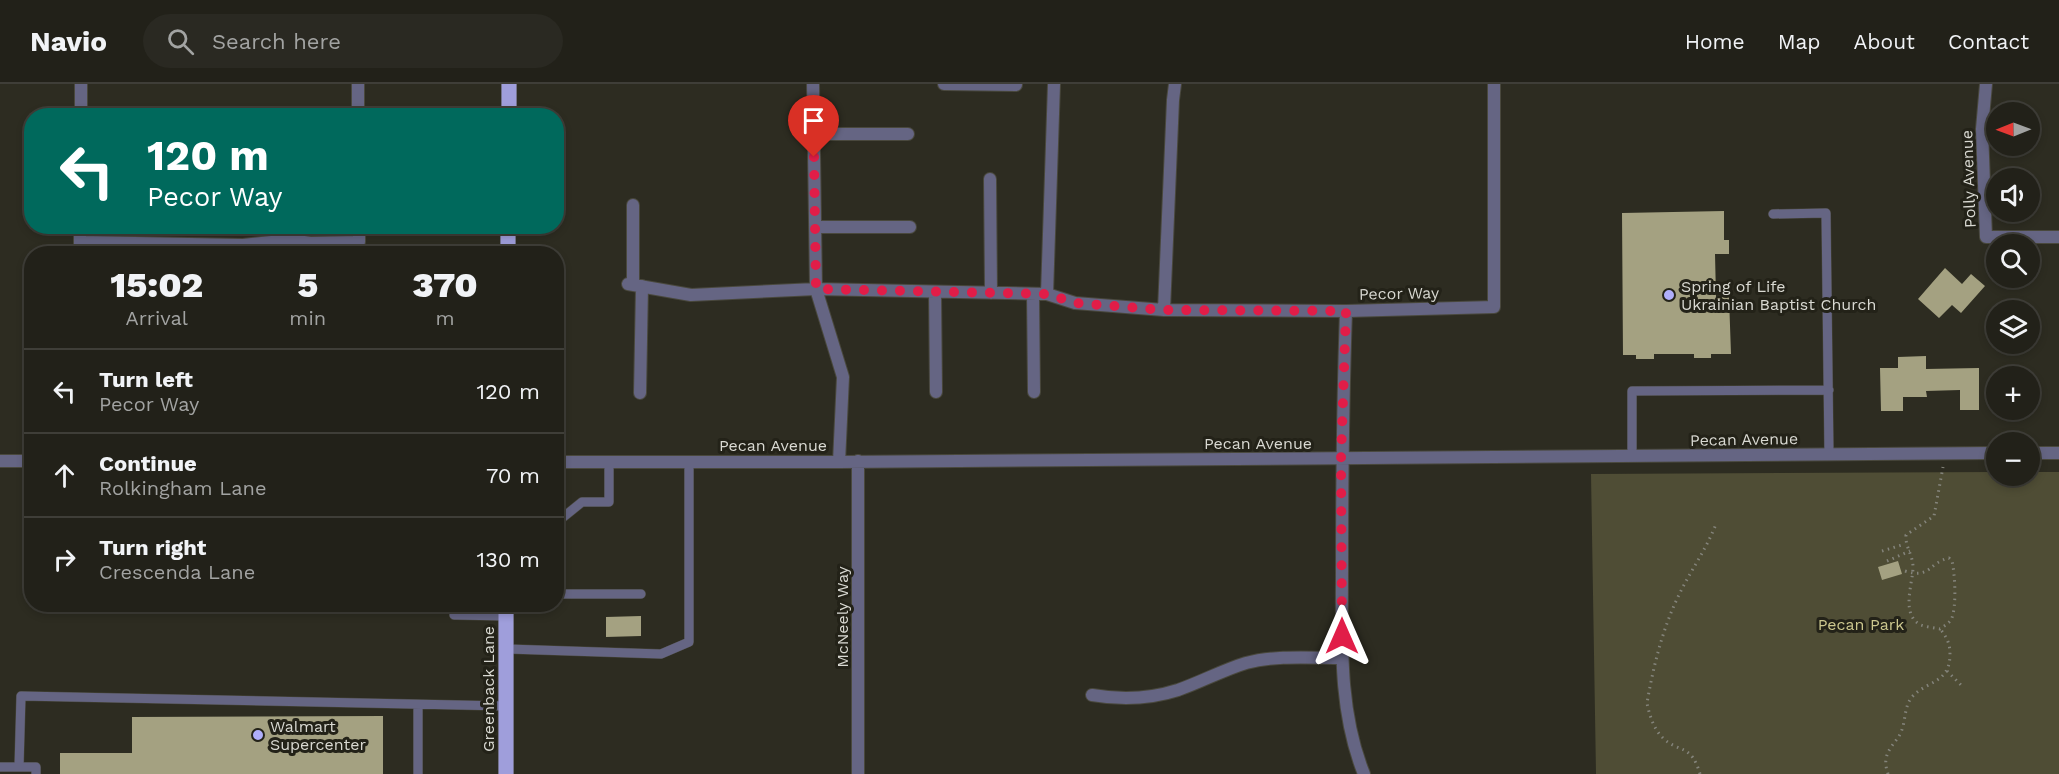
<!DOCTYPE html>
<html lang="en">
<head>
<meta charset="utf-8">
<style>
  :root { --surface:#222119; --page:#2a2922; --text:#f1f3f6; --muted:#a2a3a2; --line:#3f3e38 }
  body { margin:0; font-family:"Work Sans",sans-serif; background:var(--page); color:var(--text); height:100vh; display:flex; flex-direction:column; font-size:22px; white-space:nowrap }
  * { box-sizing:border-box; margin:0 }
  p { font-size:20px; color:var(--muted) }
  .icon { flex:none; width:33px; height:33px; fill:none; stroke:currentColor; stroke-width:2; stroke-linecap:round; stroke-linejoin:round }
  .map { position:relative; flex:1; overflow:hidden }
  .sheet { position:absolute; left:24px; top:162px; width:540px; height:366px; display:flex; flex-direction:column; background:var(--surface); border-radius:24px; box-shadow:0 3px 9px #0003,0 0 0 2px var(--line) }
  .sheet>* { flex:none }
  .hud { position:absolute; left:24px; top:24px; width:540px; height:126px; border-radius:24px; box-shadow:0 3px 9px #0003,0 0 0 2px var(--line); background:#00695c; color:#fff; overflow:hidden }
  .needle { width:39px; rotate:269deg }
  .controls { position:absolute; left:1986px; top:18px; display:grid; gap:12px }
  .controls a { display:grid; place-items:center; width:54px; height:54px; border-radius:50%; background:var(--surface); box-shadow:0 3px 9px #0003,0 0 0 2px var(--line); font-size:30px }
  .pin { position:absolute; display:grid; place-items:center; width:51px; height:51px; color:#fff; margin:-62px -26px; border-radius:50% 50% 50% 0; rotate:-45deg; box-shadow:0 0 6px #0007 }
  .pin .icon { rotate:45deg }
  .me { position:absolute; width:66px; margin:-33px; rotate:0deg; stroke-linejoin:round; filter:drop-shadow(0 0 4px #0008) }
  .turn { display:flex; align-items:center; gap:21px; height:126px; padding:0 24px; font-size:27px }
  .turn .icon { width:78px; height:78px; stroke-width:2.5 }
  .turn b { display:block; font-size:42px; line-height:51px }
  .eta { display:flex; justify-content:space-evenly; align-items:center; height:102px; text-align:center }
  .eta b { font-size:36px; font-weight:800; line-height:42px }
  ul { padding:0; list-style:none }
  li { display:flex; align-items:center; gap:18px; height:84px; padding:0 24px; border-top:2px solid var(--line) }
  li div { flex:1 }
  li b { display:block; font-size:22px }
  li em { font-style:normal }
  header { display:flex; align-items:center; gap:36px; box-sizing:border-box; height:84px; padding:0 30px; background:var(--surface); border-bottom:2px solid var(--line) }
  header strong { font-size:28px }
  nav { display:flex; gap:33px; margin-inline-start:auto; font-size:21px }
  .search { width:420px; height:54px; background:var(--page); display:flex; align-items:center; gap:15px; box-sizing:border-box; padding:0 21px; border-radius:33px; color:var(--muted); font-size:22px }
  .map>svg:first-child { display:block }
</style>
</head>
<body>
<header>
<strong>Navio</strong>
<div class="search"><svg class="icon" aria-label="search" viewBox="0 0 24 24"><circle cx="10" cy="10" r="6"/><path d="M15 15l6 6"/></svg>Search here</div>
<nav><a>Home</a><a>Map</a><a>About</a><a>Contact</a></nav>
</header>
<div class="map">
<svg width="2059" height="690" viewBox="0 0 2059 690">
  <rect width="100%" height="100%" fill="#2d2c21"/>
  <path fill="#4f4d35" d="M1996 388V392H2030V388H2059V690H1596L1591 390Z"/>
  <path fill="#a4a181" d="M1724 127V156H1729V170H1715L1716 213H1729L1731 270H1711V274H1694V270H1654V275H1636V271H1623L1622 129Z
    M1945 184 1962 200 1971 190 1985 202 1961 229 1952 221 1939 234 1918 215Z
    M1926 272V285L1979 284V326H1960V306L1926 307 1927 313H1903V327H1881L1880 284H1898V273Z
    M1898 477 1902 490 1882 496 1878 483Z
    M641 532V552L606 553V533Z
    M383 632V690H60V669H132V633Z"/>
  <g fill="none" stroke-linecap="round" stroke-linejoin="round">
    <defs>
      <path id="service" d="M1773 130 1826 129 1829 370
        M1632 372V307L1829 306
        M556 439 582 418H609V377
        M556 510H641
        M454 531 506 532
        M506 565 661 570 689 558V378
        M418 621V690
        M0 683H36V690
        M19 683 21 612 506 622"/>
      <path id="minor" d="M358 0V32
        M813 0 816 205 843 293 839 378
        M944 0 1016 1
        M1175 0 1173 16 1164 226 1346 227 1494 223V0
        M1986 0 1982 45 1986 153H2059
        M81 32V0
        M813 50H908
        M990 95 991 209
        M633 121V201
        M815 143H910
        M80 158 243 161 291 156 310 159 359 158V142
        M80 170V142
        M628 200 691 211 816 205 1047 210 1075 219 1164 226
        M935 208 936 308
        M1033 210 1034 308
        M1047 210 1054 0
        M1346 227C1343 314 1342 400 1342 487 1342 555 1338 626 1364 690
        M640 309 642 202
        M2030 369H2059
        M0 377H32
        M858 377V690
        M556 378H839L1996 369
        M1092 611C1121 616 1150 615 1178 606 1201 598 1223 586 1246 579 1276 571 1311 574 1342 574"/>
      <path id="primary" d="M509 32V0
        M508 170V142
        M506 690V520"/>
    </defs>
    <use href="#service" stroke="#49483d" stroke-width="10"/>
    <use href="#minor" stroke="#49483d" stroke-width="14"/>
    <use href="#primary" stroke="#49483d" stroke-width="16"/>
    <path stroke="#84847b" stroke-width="3" stroke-dasharray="1.5 4.5" stroke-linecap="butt" d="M1882 467 1905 460
      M1887 477 1910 467
      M1905 487C1931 495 1928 479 1949 474L1952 477C1955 490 1957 524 1951 536 1948 540 1944 542 1940 545 1934 544 1927 543 1921 541 1900 531 1913 499 1913 483 1913 471 1905 463 1906 451L1934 432 1943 383
      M1947 587 1962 602
      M1700 690C1691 659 1680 670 1663 654 1654 646 1649 630 1647 619 1653 584 1662 547 1677 515 1689 489 1706 466 1716 440
      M1888 690C1887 686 1885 681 1886 676 1887 664 1897 658 1901 648 1906 637 1904 622 1912 613 1927 596 1950 600 1950 570 1950 560 1947 553 1940 545"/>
    <use href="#service" stroke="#656583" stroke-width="9"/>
    <use href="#minor" stroke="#656583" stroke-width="12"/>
    <use href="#primary" stroke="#9f9edb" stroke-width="15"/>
  </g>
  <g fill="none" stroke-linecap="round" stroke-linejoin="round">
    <path stroke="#e11d48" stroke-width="10" stroke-dasharray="0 18" d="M814 73 816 205 1047 210 1076 219 1164 226 1346 227 1341 375 1342 552"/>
  </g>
  <g fill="#afaefa" stroke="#232218" stroke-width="2">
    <circle cx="1669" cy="211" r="6"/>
    <circle cx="258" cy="651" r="6"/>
  </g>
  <g text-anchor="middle" stroke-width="6" stroke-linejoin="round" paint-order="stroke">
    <g font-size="16" fill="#d9d9d2" stroke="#232218">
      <text transform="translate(1968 95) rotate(-92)" y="6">Polly Avenue</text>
      <text transform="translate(1399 209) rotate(-1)" y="6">Pecor Way</text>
      <text transform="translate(1744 355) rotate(-1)" y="6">Pecan Avenue</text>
      <text x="1258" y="365">Pecan Avenue</text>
      <text x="773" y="367">Pecan Avenue</text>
      <text transform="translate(842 533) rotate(-90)" y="6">McNeely Way</text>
      <text transform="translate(488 605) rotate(-90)" y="6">Greenback Lane</text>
    </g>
    <g font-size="16" fill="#d9d9d2" stroke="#232218" text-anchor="start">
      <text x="1681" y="208">Spring of Life<tspan x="1681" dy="18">Ukrainian Baptist Church</tspan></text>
      <text x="270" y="648">Walmart<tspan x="270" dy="18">Supercenter</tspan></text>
    </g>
    <g font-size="16" fill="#ccc78e" stroke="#232218">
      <text x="1861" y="546">Pecan Park</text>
    </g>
  </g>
</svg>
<div class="controls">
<a><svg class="needle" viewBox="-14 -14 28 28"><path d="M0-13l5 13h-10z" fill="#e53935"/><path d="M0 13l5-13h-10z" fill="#a2a3a2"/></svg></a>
<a><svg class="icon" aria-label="sound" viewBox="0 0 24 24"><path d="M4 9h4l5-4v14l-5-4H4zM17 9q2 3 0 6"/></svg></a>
<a><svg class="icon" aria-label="search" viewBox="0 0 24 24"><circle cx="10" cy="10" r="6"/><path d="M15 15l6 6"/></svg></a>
<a><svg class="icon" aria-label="layers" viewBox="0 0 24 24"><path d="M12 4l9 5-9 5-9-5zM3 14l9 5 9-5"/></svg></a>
<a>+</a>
<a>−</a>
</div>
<div class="pin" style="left:814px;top:73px;background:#d93025"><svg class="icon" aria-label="arrive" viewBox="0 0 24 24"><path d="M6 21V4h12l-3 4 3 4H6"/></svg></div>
<svg class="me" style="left:1342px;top:552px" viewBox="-20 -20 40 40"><path d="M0-17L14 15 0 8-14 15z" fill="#e11d48" stroke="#fff" stroke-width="4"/></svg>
<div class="hud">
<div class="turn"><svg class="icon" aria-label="left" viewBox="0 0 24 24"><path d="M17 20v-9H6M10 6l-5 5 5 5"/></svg><div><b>120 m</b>Pecor Way</div></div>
</div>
<section class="sheet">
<div class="eta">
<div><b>15:02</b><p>Arrival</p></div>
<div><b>5</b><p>min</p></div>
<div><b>370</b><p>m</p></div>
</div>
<ul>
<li><svg class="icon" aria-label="left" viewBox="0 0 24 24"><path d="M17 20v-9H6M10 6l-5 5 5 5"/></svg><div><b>Turn left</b><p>Pecor Way</p></div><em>120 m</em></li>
<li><svg class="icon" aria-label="ahead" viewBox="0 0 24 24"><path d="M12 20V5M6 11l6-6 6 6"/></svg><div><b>Continue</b><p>Rolkingham Lane</p></div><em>70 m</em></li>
<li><svg class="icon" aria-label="right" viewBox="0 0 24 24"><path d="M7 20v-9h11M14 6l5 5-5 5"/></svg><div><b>Turn right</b><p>Crescenda Lane</p></div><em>130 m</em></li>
</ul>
</section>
</div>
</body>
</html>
